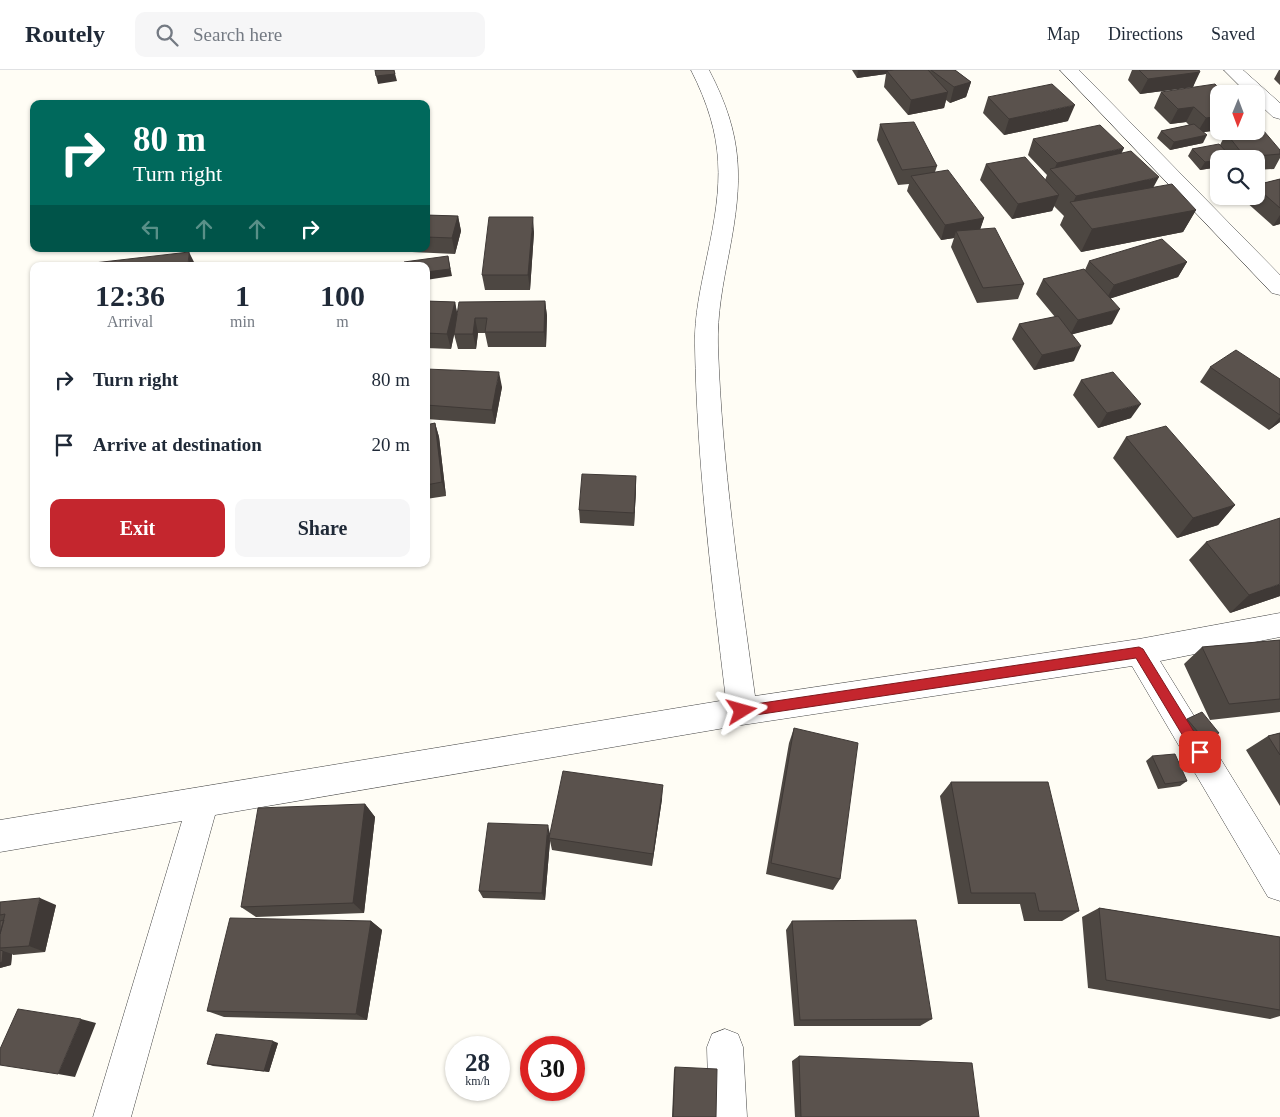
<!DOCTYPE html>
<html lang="en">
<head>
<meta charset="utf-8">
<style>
  :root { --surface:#fff; --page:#f6f6f7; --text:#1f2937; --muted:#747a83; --line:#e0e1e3; --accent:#c4262e }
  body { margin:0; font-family:"Times New Roman",serif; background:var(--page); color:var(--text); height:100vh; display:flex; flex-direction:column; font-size:19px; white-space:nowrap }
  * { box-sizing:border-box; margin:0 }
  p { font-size:16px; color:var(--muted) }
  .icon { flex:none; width:28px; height:28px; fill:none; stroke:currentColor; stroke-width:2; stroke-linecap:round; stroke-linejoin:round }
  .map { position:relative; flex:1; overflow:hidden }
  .drawer { position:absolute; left:30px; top:192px; width:400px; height:305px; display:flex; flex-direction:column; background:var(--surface); border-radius:10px; box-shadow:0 1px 4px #0004 }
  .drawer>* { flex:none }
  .top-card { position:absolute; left:30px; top:30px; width:400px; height:152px; border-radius:10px; box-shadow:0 1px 4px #0004; background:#00695c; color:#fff; overflow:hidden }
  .needle { width:32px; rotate:181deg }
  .controls { position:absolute; left:1210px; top:15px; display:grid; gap:10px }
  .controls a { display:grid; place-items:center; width:55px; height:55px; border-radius:10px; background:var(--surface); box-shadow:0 1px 4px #0004; font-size:25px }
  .speed { position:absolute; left:445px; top:966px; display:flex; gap:10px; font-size:25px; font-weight:700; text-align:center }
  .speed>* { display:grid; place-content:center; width:65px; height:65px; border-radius:50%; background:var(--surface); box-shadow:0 1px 4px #0004; line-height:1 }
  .speed small { font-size:12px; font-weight:400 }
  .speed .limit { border:8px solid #d22; background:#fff; color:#111 }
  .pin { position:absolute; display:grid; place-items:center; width:42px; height:42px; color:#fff; margin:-21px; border-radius:10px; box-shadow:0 2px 8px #0006 }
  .me { position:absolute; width:55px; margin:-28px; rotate:82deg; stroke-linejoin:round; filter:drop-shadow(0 0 4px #0008) }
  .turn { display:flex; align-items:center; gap:18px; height:105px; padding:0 20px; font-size:22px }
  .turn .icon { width:65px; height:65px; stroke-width:2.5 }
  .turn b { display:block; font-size:35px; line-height:42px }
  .lanes { display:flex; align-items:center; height:48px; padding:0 20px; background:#0003; justify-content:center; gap:25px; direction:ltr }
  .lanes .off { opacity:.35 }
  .eta { display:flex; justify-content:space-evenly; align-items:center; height:85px; text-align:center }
  .eta b { font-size:30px; font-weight:600; line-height:35px }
  .button { display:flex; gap:10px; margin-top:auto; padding:10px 20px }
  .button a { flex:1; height:58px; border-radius:10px; background:var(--accent); color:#fff; font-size:20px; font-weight:600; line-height:58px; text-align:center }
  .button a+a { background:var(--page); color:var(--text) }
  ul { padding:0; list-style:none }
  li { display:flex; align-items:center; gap:15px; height:65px; padding:0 20px }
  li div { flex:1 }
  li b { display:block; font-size:19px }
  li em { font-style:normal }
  header { display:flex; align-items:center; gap:30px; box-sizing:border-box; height:70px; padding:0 25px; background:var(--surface); border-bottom:1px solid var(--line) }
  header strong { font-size:24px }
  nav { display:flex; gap:28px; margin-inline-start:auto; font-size:18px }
  .search { width:350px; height:45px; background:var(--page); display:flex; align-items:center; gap:12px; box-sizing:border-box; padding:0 18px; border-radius:10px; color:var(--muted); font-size:19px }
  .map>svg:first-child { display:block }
</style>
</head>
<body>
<header>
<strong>Routely</strong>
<div class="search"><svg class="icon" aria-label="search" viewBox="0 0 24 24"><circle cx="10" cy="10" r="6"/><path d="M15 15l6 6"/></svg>Search here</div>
<nav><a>Map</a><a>Directions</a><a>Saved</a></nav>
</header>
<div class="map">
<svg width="1280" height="1047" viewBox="0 0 1280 1047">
  <rect width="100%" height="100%" fill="#fffdf5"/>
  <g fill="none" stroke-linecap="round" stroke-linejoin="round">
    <defs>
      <path id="street" d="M691 0H709C744 67 743 110 729 183 723 214 717 244 718 276 722 394 739 509 755 626L1139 569 1280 543V567L1160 591 1280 785V831L1268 827 1132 596 742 655 215 745 131 1047H93L182 751 0 782V750L726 630C712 512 697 395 695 276 694 246 701 217 707 187 723 113 726 69 691 0Z
        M1060 0H1079L1280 205V225L1272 223Z
        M1224 0H1243L1280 33V49L1273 47 1256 31V24H1248Z
        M725 959 738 964 743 977 747 1047H709L707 977 712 964Z"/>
    </defs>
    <use href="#street" stroke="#444" stroke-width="1"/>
    <use href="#street" fill="#fff" fill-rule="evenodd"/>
  </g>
  <path fill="#4d4742" d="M852 0H955L971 12 966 27 950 33 946 30 944 38 908 45 884 17 886 4 857 8Z
    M1132 0H1199L1193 17 1140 24 1128 10Z
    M1279 0H1280V15L1274 9Z
    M1161 22 1219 24V60L1204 62 1203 73 1170 80 1157 68 1161 61 1189 55 1186 52 1170 54 1154 38Z
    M988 27 1068 51 1004 65 983 43Z
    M880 54 937 96 935 102 984 148 980 159 1024 214 1018 229 977 233 951 177 954 168 941 170 907 121 909 114 898 115 877 70Z
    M1226 63 1280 80V88L1274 99 1256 100V89H1219V97L1200 100 1188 86 1192 79 1220 75Z
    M1033 69 1122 83 1153 117 1196 140 1183 162 1081 182 1060 155 1064 146 1054 136 1052 141 1012 149 980 110 986 94 1045 110 1047 105 1028 85Z
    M1280 109V154L1273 156 1245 131 1248 126H1256V115Z
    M426 145 458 146 461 161 455 184 412 182V179H426Z
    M534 162 530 220H485L482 205Z
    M1089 191 1187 192 1178 207 1111 228 1112 254 1072 264 1074 291 1034 300 1012 269 1019 254 1055 247 1036 224 1043 209 1085 200Z
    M426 231 455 232 457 244 545 231 547 246 546 277H488L485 263H478L476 279H458L454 264 455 259 451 279 426 278Z
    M1210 297 1280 309V352L1269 360 1200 312Z
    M426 299 502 317 495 354 426 349Z
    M1081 310 1131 348 1098 358 1073 325Z
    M435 353 439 367 446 426 426 429V355Z
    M1126 367 1235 435 1218 455 1177 468 1113 388Z
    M636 406V420L634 456 580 453 579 440Z
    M1206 472 1280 526 1230 543 1189 490Z
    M1280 570V642L1210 650 1184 594 1202 577Z
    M1187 649 1212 668 1198 674 1181 654Z
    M794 658 840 809 833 820 766 804 789 673Z
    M1280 663V736L1246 680 1268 666Z
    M1152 686 1187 711 1180 716 1158 719 1146 691Z
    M951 712 1079 841 1062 851H1024L1020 834H958L940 726Z
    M662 729 652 796 552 780 550 771 545 830 483 828 479 821 550 763Z
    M365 734 375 747 364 843 256 847 241 837Z
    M0 832 56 835 45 882 13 885 12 884 11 895 0 898Z
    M1099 838 1280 867V946L1270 949 1088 918 1082 847Z
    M371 851 382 860 367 950 224 947 207 941Z
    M792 851 932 949 920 956H794L786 860Z
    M278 973 269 1002 213 996 207 994Z
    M799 986 979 1047H795L792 991Z
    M675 997 716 1047H672L674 1000Z"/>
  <path fill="#3f3936" d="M394 0 397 11 378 14 376 6Z
    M858 0H900L887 1 886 4 857 8Z
    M1200 2 1193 17 1140 24 1148 9Z
    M971 12 966 27 950 33 954 17Z
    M948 22 944 38 908 45 911 30Z
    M1075 35 1068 51 1004 65 1009 49Z
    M1194 37 1186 52 1170 54 1178 39Z
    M1219 46V60L1197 63 1206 48Z
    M1207 65 1203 73 1170 80 1174 72Z
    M1124 78 1117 93 1053 102 1057 93Z
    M1219 90V97L1200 100 1205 92Z
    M1159 107 1147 129 1072 135 1076 126Z
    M1059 125 1052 141 1012 149 1018 134Z
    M1196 140 1183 162 1081 182 1092 159Z
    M1280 145V154L1273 156Z
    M458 146 461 161 455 184 452 168Z
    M533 147 534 162 530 220 528 205Z
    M984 148 979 163 956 161 954 168 941 170 945 155Z
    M189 182 196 196H188Z
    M448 186 452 206 426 210V202Z
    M1187 192 1178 207 1106 230 1114 215Z
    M545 231 547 246 546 277 544 262Z
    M455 232 458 247 451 279 447 264Z
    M1120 239 1112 254 1070 265 1078 250Z
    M475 248 478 263 476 279 473 264Z
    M1081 276 1074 291 1034 300 1042 285Z
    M499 302 502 317 495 354 492 340Z
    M1141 334 1131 348 1098 358 1107 343Z
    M1280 347V352L1269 360Z
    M435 353 439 367 446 426 442 412Z
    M636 406V420L634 456V443Z
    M1235 435 1218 455 1177 468 1193 448Z
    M1280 514V526L1230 543 1249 525Z
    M1219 663 1212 668 1198 674 1204 669Z
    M663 715 662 729 652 796 653 784Z
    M365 734 375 747 364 843 353 833Z
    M548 755 550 764 549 768 550 771 545 830 542 823Z
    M40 828 56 835 45 882 29 876Z
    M371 851 382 860 367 950 356 944Z
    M3 881 12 884 11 895 0 898V893Z
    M81 949 96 953 75 1007 58 1004Z
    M273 971 278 973 269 1002 264 1001Z"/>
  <path fill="#5a524d" stroke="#3f3936" d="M375 0H394L395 4 376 6Z
    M894 0H928L948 22 911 30 887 1Z
    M931 0H955L971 12 954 17Z
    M1139 0H1199L1200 2 1148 9Z
    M1052 14 1075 35 1009 49 988 27Z
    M1215 14 1225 24H1219V46L1206 48 1194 37 1178 39 1161 22Z
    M1227 19 1231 24H1225L1220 20Z
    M914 52 937 96 902 100 880 54Z
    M1194 54 1207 65 1174 72 1161 61Z
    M1100 55 1124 78 1057 93 1033 69Z
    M1263 60 1280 80V84L1245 87 1226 63 1256 61Z
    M1219 74 1232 88 1219 89V90L1205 92 1192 79Z
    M1131 81 1159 107 1076 126 1050 99Z
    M1025 87 1059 125 1018 134 986 94Z
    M948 100 984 148 945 155 911 106Z
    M1280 109V138L1256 117V115Z
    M1172 114 1196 140 1092 159 1070 132Z
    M426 145 458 146 452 168 426 167Z
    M489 147H533L528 205H482Z
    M995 158 1024 214 983 218 956 161Z
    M1162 169 1187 192 1114 215 1089 191Z
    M189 182 188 196H94V193Z
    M448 186 450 199 426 202V196H405L404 192Z
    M1084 199 1120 239 1078 250 1043 209Z
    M426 231 455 232 447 264 426 263Z
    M545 231 544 262H485L487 248H475L473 264H454L459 232Z
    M1058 246 1081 276 1042 285 1019 254Z
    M1236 280 1280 309V345L1210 297Z
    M426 299 499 302 492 340 426 335Z
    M1113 302 1141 334 1107 343 1081 310Z
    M435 353 442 412 426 415V355Z
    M1166 356 1235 435 1193 448 1126 367Z
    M582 404 636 406 634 443 579 440Z
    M1280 448V514L1249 525 1206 472Z
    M1280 570V629L1229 634 1202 577Z
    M1202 642 1219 663 1204 669 1187 649Z
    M794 658 858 673 840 809 771 793Z
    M1280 663V685L1268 666Z
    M1175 684 1187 711 1165 714 1152 686Z
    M563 701 663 715 653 784 549 768Z
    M951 712H1048L1079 841H1039L1035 823H971Z
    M365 734 353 833 241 837 258 738Z
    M488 753 548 755 542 823 479 821Z
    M40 828 29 876 0 878V864L5 844 0 845V832Z
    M1099 838 1280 867V940L1106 910Z
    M230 848 371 851 356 944 207 941Z
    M4 850 0 864V851Z
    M916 850 932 949 800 950 792 851Z
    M0 880 3 881 2 892 0 893Z
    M18 939 81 949 58 1004 0 995V979Z
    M216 964 273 971 264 1001 207 994Z
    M799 986 972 993 979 1047H801Z
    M675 997 717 999 716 1047H673Z"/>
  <path fill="#c4262e" stroke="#7f191e" d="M1139 577 1143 579 1204 678 1206 682 1204 686 1200 688 1195 686 1136 588 742 647 737 645 735 641 737 637 742 636Z"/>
</svg>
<div class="controls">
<a><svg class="needle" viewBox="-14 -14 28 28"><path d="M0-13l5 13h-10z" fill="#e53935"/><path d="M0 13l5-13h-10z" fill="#747a83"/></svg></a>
<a><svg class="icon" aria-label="search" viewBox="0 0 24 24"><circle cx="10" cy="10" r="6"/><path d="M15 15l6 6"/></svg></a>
</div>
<div class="speed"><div>28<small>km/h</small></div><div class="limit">30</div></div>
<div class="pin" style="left:1200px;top:682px;background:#d93025"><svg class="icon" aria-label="arrive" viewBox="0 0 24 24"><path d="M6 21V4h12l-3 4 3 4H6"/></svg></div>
<svg class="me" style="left:742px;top:641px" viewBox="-20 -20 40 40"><path d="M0-17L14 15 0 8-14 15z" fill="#c4262e" stroke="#fff" stroke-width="4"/></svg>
<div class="top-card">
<div class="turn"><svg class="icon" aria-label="right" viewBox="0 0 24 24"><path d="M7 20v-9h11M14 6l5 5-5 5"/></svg><div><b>80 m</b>Turn right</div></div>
<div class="lanes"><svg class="icon off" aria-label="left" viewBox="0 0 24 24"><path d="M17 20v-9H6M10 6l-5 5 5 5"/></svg><svg class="icon off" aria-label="ahead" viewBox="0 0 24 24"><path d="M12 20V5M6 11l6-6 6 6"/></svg><svg class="icon off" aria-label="ahead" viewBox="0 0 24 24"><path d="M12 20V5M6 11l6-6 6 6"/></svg><svg class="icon" aria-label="right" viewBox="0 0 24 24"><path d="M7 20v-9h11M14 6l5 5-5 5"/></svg></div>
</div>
<section class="drawer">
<div class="eta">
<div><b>12:36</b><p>Arrival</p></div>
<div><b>1</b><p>min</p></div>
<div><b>100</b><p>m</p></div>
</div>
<ul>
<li><svg class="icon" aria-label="right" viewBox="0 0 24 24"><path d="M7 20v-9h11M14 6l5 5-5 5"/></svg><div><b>Turn right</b></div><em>80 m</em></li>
<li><svg class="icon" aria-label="arrive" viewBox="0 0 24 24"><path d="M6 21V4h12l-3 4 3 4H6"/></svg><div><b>Arrive at destination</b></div><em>20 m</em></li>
</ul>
<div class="button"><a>Exit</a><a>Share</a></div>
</section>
</div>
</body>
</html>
